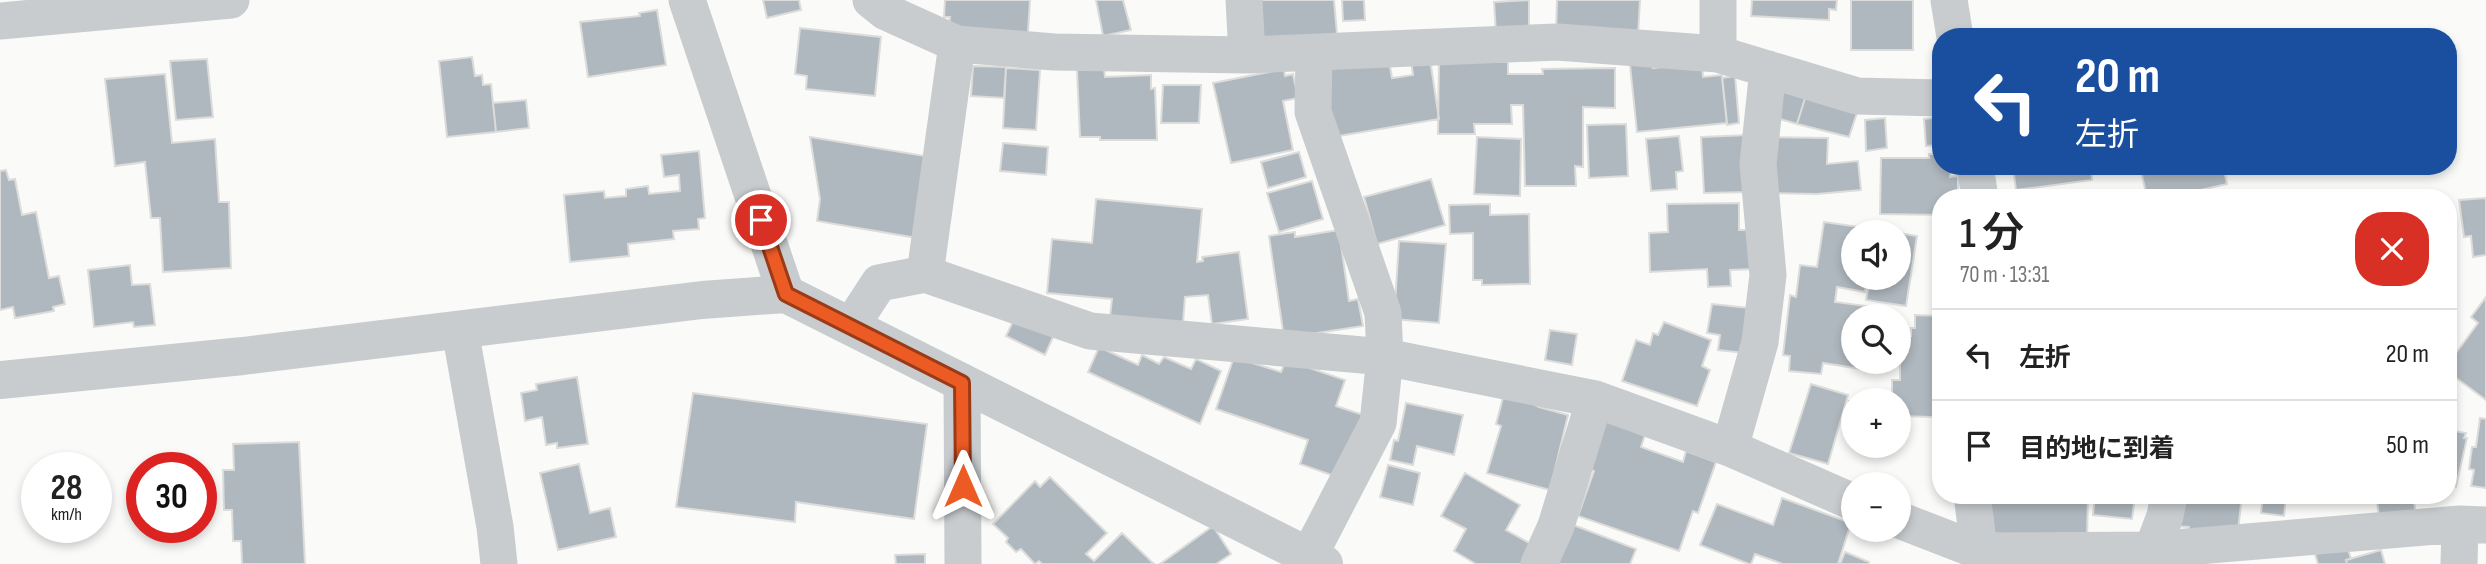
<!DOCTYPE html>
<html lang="ja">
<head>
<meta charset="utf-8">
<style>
  :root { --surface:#fff; --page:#f2f2f2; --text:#222; --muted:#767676; --line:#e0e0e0 }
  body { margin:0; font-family:"Sofia Sans Condensed","Noto Sans JP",sans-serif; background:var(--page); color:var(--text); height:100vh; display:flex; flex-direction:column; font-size:26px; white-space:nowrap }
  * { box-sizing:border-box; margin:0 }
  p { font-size:23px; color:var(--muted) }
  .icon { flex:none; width:38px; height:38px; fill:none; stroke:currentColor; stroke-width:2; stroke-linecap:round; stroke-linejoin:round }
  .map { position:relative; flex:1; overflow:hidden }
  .sheet { position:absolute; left:1932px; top:189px; width:525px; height:315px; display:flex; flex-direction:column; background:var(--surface); border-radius:28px; box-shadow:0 4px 10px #0003 }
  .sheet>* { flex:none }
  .banner { position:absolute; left:1932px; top:28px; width:525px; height:147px; border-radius:28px; box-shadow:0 4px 10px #0003; background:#1a4fa0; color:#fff; overflow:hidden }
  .fabs { position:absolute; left:1841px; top:220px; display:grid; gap:14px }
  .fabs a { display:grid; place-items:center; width:70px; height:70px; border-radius:50%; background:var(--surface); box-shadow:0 4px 10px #0003; font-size:35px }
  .speed { position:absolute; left:21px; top:452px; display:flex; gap:14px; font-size:35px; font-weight:700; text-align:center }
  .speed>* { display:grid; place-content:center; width:91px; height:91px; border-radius:50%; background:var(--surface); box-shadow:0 4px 10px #0003; line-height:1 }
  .speed small { font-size:18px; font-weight:400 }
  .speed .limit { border:10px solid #d22; background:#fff; color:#111 }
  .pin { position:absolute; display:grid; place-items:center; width:60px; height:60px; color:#fff; margin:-30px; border:4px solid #fff; border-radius:50%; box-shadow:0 2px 7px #0007 }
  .me { position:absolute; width:77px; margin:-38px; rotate:0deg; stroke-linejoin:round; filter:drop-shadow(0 0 5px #0008) }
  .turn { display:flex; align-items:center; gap:24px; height:147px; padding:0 28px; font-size:32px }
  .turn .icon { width:91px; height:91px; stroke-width:2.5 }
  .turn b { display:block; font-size:49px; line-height:60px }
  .round { display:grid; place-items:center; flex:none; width:74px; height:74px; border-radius:28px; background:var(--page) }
  .summary { display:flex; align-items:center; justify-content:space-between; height:119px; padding:0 28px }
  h1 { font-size:42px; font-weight:600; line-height:52px }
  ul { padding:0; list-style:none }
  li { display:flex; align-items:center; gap:21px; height:91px; padding:0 28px; border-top:2px solid var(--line) }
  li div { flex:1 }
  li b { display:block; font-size:26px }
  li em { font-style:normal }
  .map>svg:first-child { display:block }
</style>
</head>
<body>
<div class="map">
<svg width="2486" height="564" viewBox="0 0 2486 564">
  <rect width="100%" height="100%" fill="#fafaf8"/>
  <path fill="#b0b8bf" stroke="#dcdcda" stroke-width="2" d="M763 0H799L801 10 767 18Z
    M945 0H1030L1028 33 948 29 950 17H944Z
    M1096 0H1123L1131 30 1103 36Z
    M1251 0H1334L1337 34 1254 41Z
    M1342 0H1364L1365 20 1343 21Z
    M1529 0V32L1496 33 1494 2Z
    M1557 0H1640L1638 36 1556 33Z
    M1752 0H1837L1836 10 1829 9V20L1751 16Z
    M1851 0H1913V50H1851Z
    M657 10 666 65 588 77 580 22 640 16 639 13Z
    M800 28 881 37 875 96 806 89 807 76 795 74Z
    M472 57 475 76 482 75 483 85 491 84 496 132 447 137 439 61Z
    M1439 58 1508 62V74H1543L1542 69 1615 68V108L1583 107V167L1575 166 1576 186H1525L1523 105H1511L1512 124H1474L1475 134H1438Z
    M207 59 213 117 176 120 170 61Z
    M1430 59 1439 119 1327 138 1316 64 1389 60 1392 78 1413 75 1411 61Z
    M1653 62V68L1702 62 1703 77 1722 75 1727 123 1637 132 1630 65Z
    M973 66 1006 67 1004 98 971 96Z
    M1006 68 1040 70 1036 130 1003 128Z
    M1104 69 1105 77 1151 75V89L1155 88 1157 140H1100V137H1080L1077 70Z
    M1284 69 1285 76 1293 74 1298 98 1283 101 1293 150 1231 163 1213 83Z
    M165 74 172 143 215 139 219 202H229L231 268 163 272 160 218H151L145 162 115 166 105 79Z
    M1735 76 1739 123 1727 125 1722 78Z
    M1163 85H1201L1199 123H1161Z
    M1778 86 1806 95 1797 124 1770 116Z
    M1806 95 1858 110 1849 137 1797 124Z
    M526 100 529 128 496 132 493 103Z
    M1941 117V145L1926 146 1924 119Z
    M1885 118 1887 148 1866 151 1865 120Z
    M1626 124 1628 176 1589 178 1587 125Z
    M1749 135 1750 192 1704 193 1701 137Z
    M1679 136 1683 171 1676 172 1677 189 1651 191 1646 139Z
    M810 137 931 157 917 238 817 221 820 199Z
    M1477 137 1521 139 1520 196 1474 194Z
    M1770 137 1828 138 1827 164 1858 161 1861 190 1817 194 1769 193Z
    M1003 143 1048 147 1046 175 1000 171Z
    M699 151 705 218 698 219 699 229 673 231 674 239 628 244 629 256 570 262 564 195 604 191 605 198 626 196V189L648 186 649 194 680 191 679 175 664 177 661 155Z
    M1299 152 1306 177 1268 188 1261 162Z
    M1929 154H1941V166H1951L1950 177 1958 176V198H1941V215L1880 214 1881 158H1929Z
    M2013 166H2091L2092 180 2016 190Z
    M2140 166H2223L2227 184 2179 195 2180 198H2147Z
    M6 170 9 180 15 179 22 215 36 212 49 278 59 276 65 304 53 307 54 311 15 318 13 307 0 310V171Z
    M1431 179 1445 225 1377 244 1364 197Z
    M1312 181 1323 219 1279 232 1267 193Z
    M2486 198V255L2473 257 2471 236 2464 237 2459 200Z
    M1096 199 1202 209 1197 262 1203 261 1202 257 1239 252 1248 319 1212 324 1208 295 1185 297 1183 323 1110 316 1112 299 1047 293 1052 239 1092 243Z
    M1739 203V230H1753V269L1730 270 1731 286 1708 287 1707 269 1650 272 1649 233 1668 232 1667 204Z
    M1490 204V215L1529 214 1530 284 1482 285V280H1473V233L1450 234 1449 205Z
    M1824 222 1874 229V233H1853V278H1867L1865 292 1837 287 1835 302 1889 309 1888 317H1853V362H1881L1880 372 1823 363 1821 374 1789 371 1790 356 1783 355 1790 295 1796 297 1800 265 1817 267Z
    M1339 230 1349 301 1358 299 1363 326 1284 338 1269 236 1295 232V237Z
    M1339 230 1349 301 1358 299 1363 326 1284 338 1269 236 1295 232V237Z
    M1899 233 1917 236 1906 306 1866 300 1870 278H1899Z
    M1399 241 1446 244 1439 323 1394 319Z
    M130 265 132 285 150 284 155 325 134 327 133 322 94 327 88 270Z
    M2486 297V400L2448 372V364L2478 323 2471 317Z
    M1712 304 1749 308 1744 353 1718 350 1720 335 1707 333Z
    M1016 315 1054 335 1045 355 1006 336Z
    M1915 315 1941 316V407H1933V417L1899 416V401H1892V380H1900V336H1911V328H1915Z
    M1664 322 1711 340 1702 366 1710 370 1697 406 1622 381 1636 340 1650 345 1653 333 1658 335Z
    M1550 330 1577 334 1572 365 1545 360Z
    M1099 347 1138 365 1142 355 1159 364 1164 357 1191 369 1196 359 1221 371 1200 424 1088 372Z
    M1234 357 1281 372 1286 360 1345 380 1336 406 1364 415 1337 477 1300 464 1308 440 1216 409Z
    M577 377 588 444 557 448V443L546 445 542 417 525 421 521 393 537 390 536 384Z
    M1811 384 1848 395 1828 464 1789 453Z
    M1505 390 1539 407 1568 415 1550 490 1487 473 1501 426 1496 424Z
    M693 393 927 424 914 519 796 502 795 522 676 507Z
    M1849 401H1853V434H1849Z
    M1406 403 1463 415 1454 455 1417 446 1413 465 1390 460 1394 440 1398 441Z
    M2480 418 2486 419V488L2471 486 2474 470 2469 469 2472 447H2476Z
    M1604 420 1645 435 1641 447 1683 462 1686 451 1716 462 1698 513 1693 511 1679 551 1578 516 1594 471 1587 468Z
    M2448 430 2466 433 2464 438H2467L2456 487 2448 485Z
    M299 442 305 564H242L241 541H233L232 510H224L223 470H234L233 444Z
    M579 464 590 513 610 508 616 537 558 550 540 473Z
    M1388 465 1420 473 1413 505 1380 497Z
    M1465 473 1520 505 1506 530 1531 544 1521 564H1476L1454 551 1466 529 1441 516Z
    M1050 477 1107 533 1086 554 1094 561 1122 533 1154 564H1042L1039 561 1035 564 1021 549 1016 552 1006 542 1008 538 993 524 1035 481 1040 487Z
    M1990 495H2088L2087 541 1989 533Z
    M2095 495H2135L2132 519 2093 515Z
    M2178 495H2242L2238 531 2188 535 2189 527 2175 526Z
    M2263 495H2334L2333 502 2286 497 2284 516 2261 513Z
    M2376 495H2413L2416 514 2379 517Z
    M1782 498 1851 523 1838 564H1783L1755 554 1751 564H1749L1700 545 1717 504 1773 525Z
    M1782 498 1851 523 1838 564H1783L1755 554 1751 564H1749L1700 545 1717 504 1773 525Z
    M1563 521 1636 549 1630 564H1557Z
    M1213 526 1231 554 1216 564H1160Z
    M2347 545 2351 559 2346 560 2347 564H2318L2315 554Z
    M2381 550 2385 564H2347L2346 560Z
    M1845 552 1869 562 1868 564H1840Z
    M925 554V564H896L895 555Z"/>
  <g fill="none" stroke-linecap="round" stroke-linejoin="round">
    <path stroke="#c8cccf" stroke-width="37" d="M687 0 786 294
      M871 0 886 12 957 44 1054 52 1247 55 1557 42 1718 54 1857 96 1941 98
      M1244 0 1247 55
      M1949 0 1955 37
      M0 21 231 0
      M1718 54V0
      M1975 166 1980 198
      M925 274 957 44
      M851 326 879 283 925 274 1090 331 1385 357 1595 399 1730 448 1853 502
      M460 330 495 527 499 564
      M962 382 963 564
      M1730 448 1760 342 1768 275 1758 164 1768 69
      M1972 495 1981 564
      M1899 520 1979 551 2151 550 2460 524 2486 525
      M1309 556 1378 423 1385 357 1383 313 1313 112 1314 53
      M1539 564 1556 526 1595 399
      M2147 564 2165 516 2169 495
      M2459 564 2460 524"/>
    <path stroke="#c8cccf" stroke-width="38" d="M0 380 243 356 702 300 786 294 1324 564"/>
  </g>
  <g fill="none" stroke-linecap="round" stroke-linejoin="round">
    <defs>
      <path id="route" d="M761 220 786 294 962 383 963 486"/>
    </defs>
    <use href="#route" stroke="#9a3b18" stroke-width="18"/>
    <use href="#route" stroke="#ed5b25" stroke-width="12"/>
  </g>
</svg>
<div class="fabs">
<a><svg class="icon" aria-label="sound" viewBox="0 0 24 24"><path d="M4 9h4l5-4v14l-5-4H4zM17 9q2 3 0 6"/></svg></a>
<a><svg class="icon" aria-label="search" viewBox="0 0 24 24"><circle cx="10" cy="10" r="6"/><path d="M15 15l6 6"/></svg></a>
<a>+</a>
<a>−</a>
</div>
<div class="speed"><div>28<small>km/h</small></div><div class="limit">30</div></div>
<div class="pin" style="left:761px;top:220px;background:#d93025"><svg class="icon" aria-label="arrive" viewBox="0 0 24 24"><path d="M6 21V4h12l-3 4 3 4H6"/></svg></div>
<svg class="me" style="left:963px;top:486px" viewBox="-20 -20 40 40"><path d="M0-17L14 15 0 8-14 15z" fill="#ed5b25" stroke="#fff" stroke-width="4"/></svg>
<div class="banner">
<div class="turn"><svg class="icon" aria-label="left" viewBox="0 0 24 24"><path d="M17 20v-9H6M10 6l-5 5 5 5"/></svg><div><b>20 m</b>左折</div></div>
</div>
<section class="sheet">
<div class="summary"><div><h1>1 分</h1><p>70 m · 13:31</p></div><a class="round" style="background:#d93025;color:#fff"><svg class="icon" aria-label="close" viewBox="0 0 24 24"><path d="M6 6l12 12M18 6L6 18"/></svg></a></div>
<ul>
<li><svg class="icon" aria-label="left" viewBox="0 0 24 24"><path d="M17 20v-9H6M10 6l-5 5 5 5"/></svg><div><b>左折</b></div><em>20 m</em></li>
<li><svg class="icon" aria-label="arrive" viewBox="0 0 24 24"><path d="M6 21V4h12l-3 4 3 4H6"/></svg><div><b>目的地に到着</b></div><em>50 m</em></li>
</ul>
</section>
</div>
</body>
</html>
